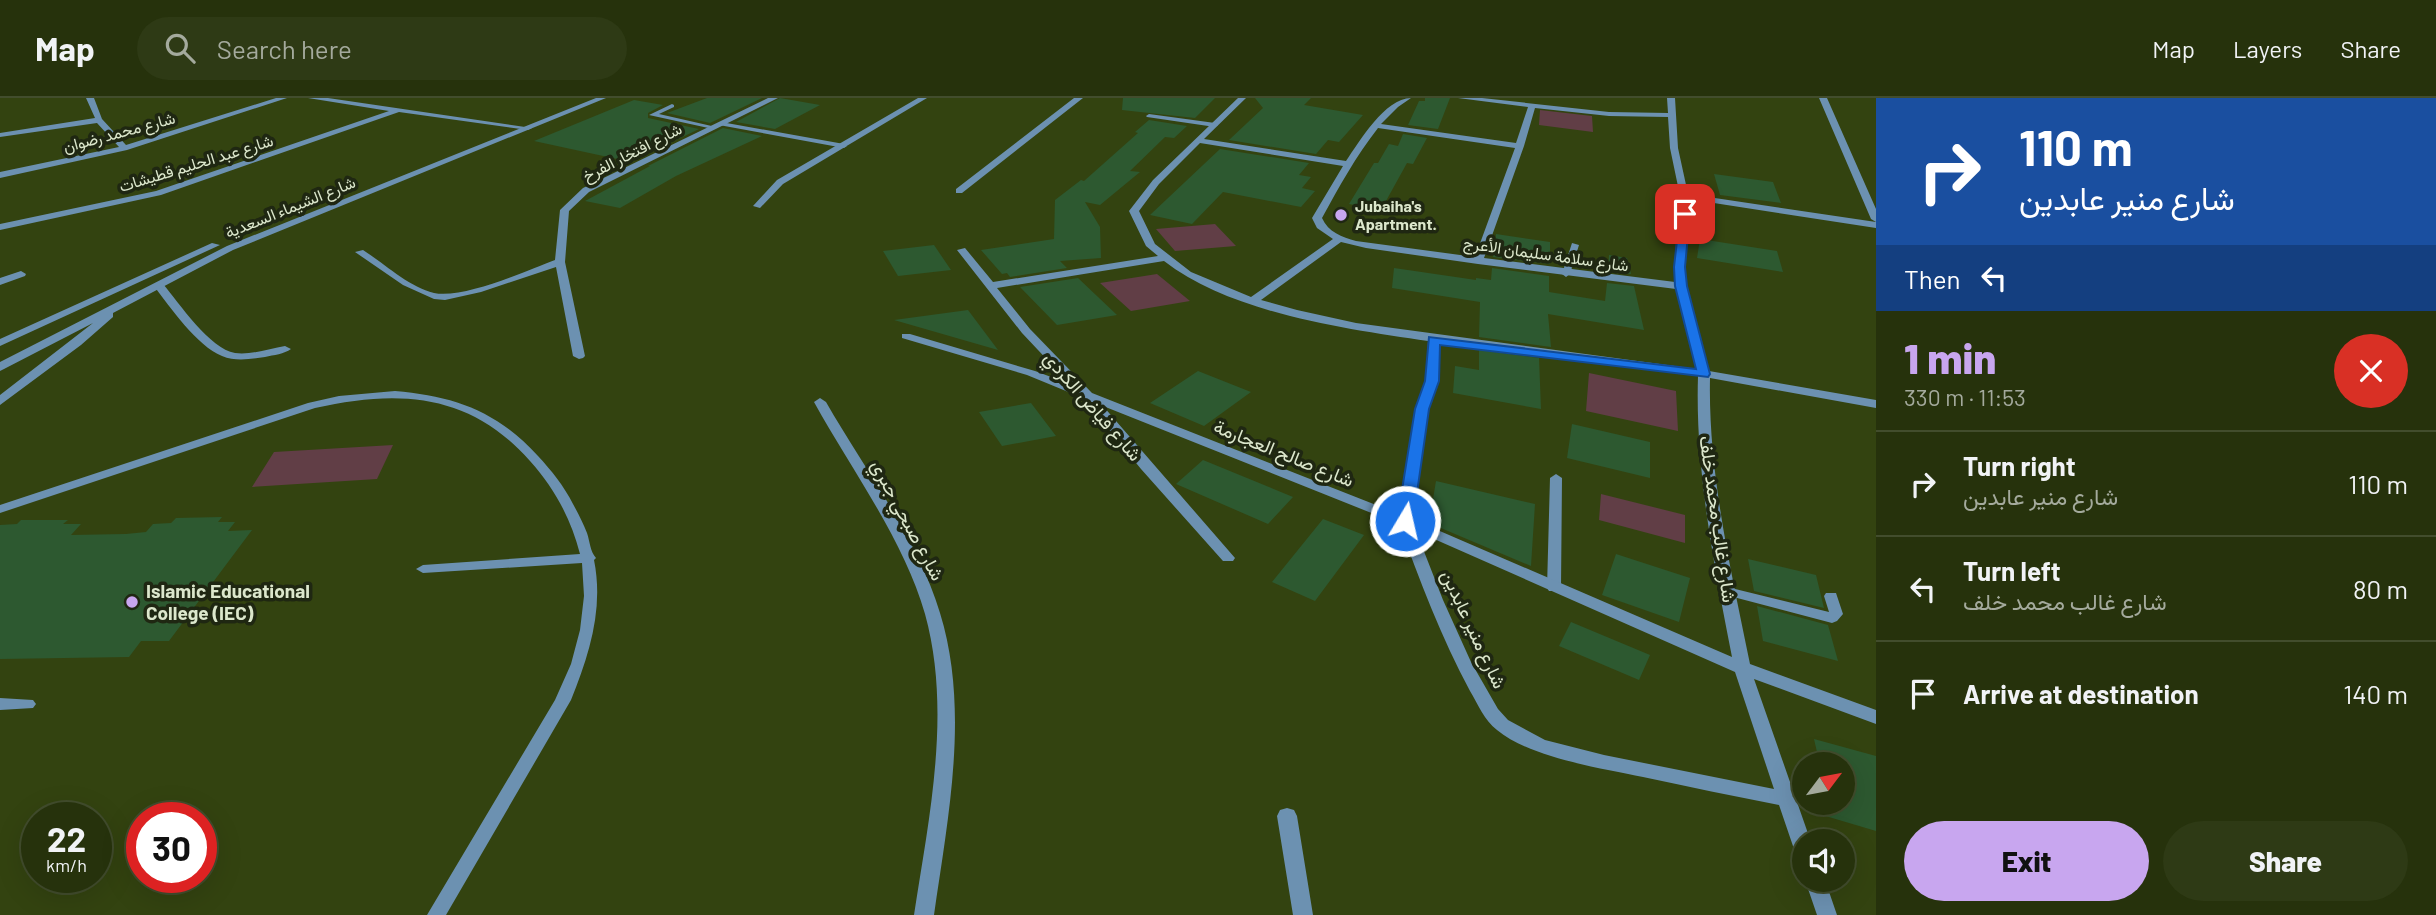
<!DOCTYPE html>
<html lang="en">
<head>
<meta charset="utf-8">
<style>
  :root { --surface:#26320c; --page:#2e3a15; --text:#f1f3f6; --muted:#a4aa9d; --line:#424d2d; --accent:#c8a6ef }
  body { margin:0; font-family:Barlow,Vazirmatn,sans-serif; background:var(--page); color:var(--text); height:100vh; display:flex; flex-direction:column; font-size:26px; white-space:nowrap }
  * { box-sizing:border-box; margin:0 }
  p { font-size:23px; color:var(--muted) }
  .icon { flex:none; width:38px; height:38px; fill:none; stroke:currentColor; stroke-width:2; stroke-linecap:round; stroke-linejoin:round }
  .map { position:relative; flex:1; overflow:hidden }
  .details { display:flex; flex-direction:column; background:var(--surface); width:560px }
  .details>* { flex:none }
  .hud { background:#1a4fa0; color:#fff; overflow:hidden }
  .needle { width:46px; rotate:58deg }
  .buttons { position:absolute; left:1792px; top:654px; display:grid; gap:14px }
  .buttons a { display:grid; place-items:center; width:63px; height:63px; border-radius:50%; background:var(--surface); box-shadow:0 7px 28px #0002,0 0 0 2px var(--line); font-size:35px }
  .speed { position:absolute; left:21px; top:704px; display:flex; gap:14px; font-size:35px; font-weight:700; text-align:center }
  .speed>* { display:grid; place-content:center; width:91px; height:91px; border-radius:50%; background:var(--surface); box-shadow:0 7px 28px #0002,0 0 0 2px var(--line); line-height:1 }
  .speed small { font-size:18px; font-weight:400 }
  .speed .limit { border:10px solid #d22; background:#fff; color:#111 }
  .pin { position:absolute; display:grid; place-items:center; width:60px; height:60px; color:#fff; margin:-30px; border-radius:14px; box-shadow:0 4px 10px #0006 }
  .me { position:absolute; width:77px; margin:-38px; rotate:9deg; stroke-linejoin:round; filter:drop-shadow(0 0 5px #0008) }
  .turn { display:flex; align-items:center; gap:24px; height:147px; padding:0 28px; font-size:32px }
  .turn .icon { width:91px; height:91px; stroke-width:2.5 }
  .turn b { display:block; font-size:49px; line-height:60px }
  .then { display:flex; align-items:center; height:66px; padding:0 28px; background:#0003; gap:14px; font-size:26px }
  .round { display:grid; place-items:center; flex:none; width:74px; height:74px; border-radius:37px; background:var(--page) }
  .headline { display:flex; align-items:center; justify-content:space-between; height:119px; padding:0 28px }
  h1 { font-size:42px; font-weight:800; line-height:52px; color:var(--accent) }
  .cta { display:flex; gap:14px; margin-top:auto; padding:14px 28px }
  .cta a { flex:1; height:80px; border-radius:42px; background:var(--accent); color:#111; font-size:28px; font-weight:800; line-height:80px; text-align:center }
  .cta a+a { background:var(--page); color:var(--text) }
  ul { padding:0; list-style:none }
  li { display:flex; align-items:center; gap:21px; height:105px; padding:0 28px; border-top:2px solid var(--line) }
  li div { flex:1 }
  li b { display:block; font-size:26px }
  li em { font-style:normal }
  header { display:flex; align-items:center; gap:42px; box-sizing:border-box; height:98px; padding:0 35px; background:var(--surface); border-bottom:2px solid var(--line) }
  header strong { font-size:33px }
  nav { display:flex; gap:38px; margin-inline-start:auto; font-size:24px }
  .search { width:490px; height:63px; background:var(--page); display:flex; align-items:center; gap:18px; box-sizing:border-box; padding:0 24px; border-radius:38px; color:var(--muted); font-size:26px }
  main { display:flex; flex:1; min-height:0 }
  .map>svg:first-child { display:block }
</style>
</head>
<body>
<header>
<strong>Map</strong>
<div class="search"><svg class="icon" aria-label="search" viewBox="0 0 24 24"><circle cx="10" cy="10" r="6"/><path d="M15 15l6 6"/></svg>Search here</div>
<nav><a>Map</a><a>Layers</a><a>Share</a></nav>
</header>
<main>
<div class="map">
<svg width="1876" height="817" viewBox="0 0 1876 817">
  <rect width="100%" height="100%" fill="#334310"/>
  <path fill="#613e46" d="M1540 12 1592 18 1593 34 1539 27Z
    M1215 126 1236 148 1175 153 1156 131Z
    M1157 176 1190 203 1131 213 1100 185Z
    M1589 275 1676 293 1678 333 1586 313Z
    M393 347 377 381 252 389 274 354Z
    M1601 396 1685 417V445L1599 422Z"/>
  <path fill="#2d5930" d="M707 0H762L710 25 667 15Z
    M780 0 820 7 775 31 736 24Z
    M1123 0H1215L1195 20 1122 12Z
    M1255 0H1311L1304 7 1363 17 1339 44 1328 42 1316 56 1229 42 1263 10Z
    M1425 0H1450L1438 31 1408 27 1419 3H1425Z
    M634 2 663 7 648 15V20L699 31 631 64 534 43Z
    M1149 22 1187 28 1174 40 1165 39 1130 73 1140 74 1100 107 1085 104 1100 129 1101 160 1060 163 1067 170 1010 179 1007 175 1002 176 981 152 1054 141 1055 102 1081 82 1084 83 1138 35 1135 34Z
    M723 30 762 38 676 78 620 110 585 103 650 68H648Z
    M1403 36 1427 40 1413 66 1407 65 1381 112 1349 106 1374 65H1378L1389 46 1398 48Z
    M1220 51 1309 65 1299 77 1311 79 1302 90 1315 93 1301 109 1223 94 1192 126 1150 117Z
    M1714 76 1773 84 1781 105 1720 97Z
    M1496 136 1550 144V166L1493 159Z
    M1700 141 1777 153 1783 174 1697 160Z
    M934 147 951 172 898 178 883 153Z
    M1609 157 1627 160 1631 176 1608 173Z
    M1394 170 1476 182V180L1491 182 1492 170 1549 178V194L1605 203 1607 185 1634 188 1644 232 1548 216 1551 249 1479 239 1480 204 1392 190Z
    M1078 180 1117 217 1057 227 1020 189Z
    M968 212 998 252 894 222Z
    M1479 252 1539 260 1541 311 1453 295 1455 268 1479 272Z
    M1198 273 1251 294 1204 328 1150 305Z
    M1031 305 1056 338 1002 348 979 314Z
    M1572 326 1650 344V380L1567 360Z
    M1203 362 1293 399 1268 426 1176 386Z
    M1436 383 1535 406 1531 468 1429 425Z
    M222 419 218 424H235L228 433 252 432 169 543H141L129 559 0 561V427L17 426 21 422H68L63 426H81L71 437 126 436 146 434 153 426 171 425 176 420Z
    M1323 421 1364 437 1315 503 1272 484Z
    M1616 456 1690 480 1679 524 1602 497Z
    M1748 461 1816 477 1824 510 1754 493Z
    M1757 508 1828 527 1838 563 1763 543Z
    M1571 524 1650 557 1639 582 1559 548Z
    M1814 641 1876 658V733L1802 711 1801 705H1843V667H1820Z"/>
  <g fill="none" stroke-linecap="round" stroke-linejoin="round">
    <path fill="#6c91b1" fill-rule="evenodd" d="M672 6 674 7V9L659 16 716 29 713 31 649 17Z
      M1149 16 1215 25 1218 27 1215 29 1147 19 1146 18Z
      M721 24 844 46 847 48 844 50 719 27V25Z
      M1572 145 1579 147 1570 176 1566 179 1562 176Z
      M395 293C454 298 497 313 538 358 551 372 564 388 573 406 578 415 583 425 587 435 590 444 590 453 596 460L594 462C604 511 589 557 571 602L446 817H427L555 602 571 566 580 532 584 498 582 465 423 475 416 471 423 467 580 456C571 421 555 391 530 363 470 295 399 291 315 310L0 415V407L308 305 339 298Z
      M1556 376 1562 380 1561 490 1559 493H1549L1547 490 1550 380Z
      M1727 489 1829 514 1824 498 1826 495H1836L1843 516 1837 523 1832 525 1722 496 1720 493 1722 490Z
      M0 600 33 602 36 606 33 610 0 612Z"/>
    <path fill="#6c91b1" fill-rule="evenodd" d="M86 0H94L102 21 126 47 276 0H287L127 52 0 80V74L119 49 97 25 0 39V35L95 20Z
      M308 0H328L532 30 528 32 399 14 161 97 0 132V126L156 93 389 13Z
      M768 0H778L589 94 569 113 565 164 585 258 583 260 579 261 573 258 556 169 481 194 445 202 434 201 403 187 355 154 363 152C385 166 409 189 434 195 464 201 526 173 555 162L560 112 583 90Z
      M918 0H927L783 86 760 110 753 108 777 82Z
      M1074 0H1083L962 95H956V91Z
      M1238 0H1246L1204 41 1346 63C1359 44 1385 0 1411 0L1398 9 1381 26 1516 45 1528 9 1458 0H1482L1609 14 1668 15 1667 0H1675L1678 50 1688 96 1876 124V130L1688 101 1684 169 1686 188 1709 273 1876 302V310L1710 280C1708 376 1731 472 1750 566L1876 612V626L1754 581 1811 744H1804V759L1797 757 1794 751 1779 707C1734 698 1689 689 1643 679 1600 670 1531 660 1497 632 1484 622 1478 606 1470 593 1441 539 1420 483 1399 426L1103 308 1235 460 1233 463H1223L1141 371 1083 300 1027 277 902 240V236H910L1035 273 1070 286 1022 235 957 152 965 150 993 184 1158 158 1146 148 1129 113 1153 82ZM1535 10 1609 18 1668 19 1670 50 1680 98 1674 169 1675 184 1484 160 1524 48ZM1378 30 1515 50 1475 159 1356 143C1342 139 1328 134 1322 120 1339 89 1356 58 1378 30ZM1200 45 1343 68 1312 120 1317 130 1333 141 1251 199 1191 174 1155 146 1139 113 1159 86ZM1341 144 1366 150 1478 166 1676 191 1697 271 1356 225 1297 212 1261 202ZM1164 163C1231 215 1345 231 1428 243L1426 283 1416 311 1399 416 1092 295 1030 231 997 190ZM1440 244 1698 278C1695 372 1714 467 1732 559L1412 421 1428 311 1438 283ZM1416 433 1735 574 1774 691 1604 657 1545 642 1508 622 1498 611 1471 564 1443 502Z
      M1819 0H1827L1876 111V124L1871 121Z
      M21 173 26 176 25 178 0 187V180Z
      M159 185 163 186C179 205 210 251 235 255 251 257 269 251 285 248L291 251C284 256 274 257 265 259 251 261 236 264 222 258 197 248 170 209 154 188Z
      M820 300 826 304C865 372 917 439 940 515 970 612 948 719 934 817H914C929 719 952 614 925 516 904 442 851 371 814 304Z
      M1287 710 1294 712 1297 718 1313 817H1293L1277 718 1280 712Z
      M1805 782H1825L1837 817H1817Z"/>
    <path fill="#6c91b1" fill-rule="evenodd" d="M596 0H606L233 152 113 215V219L81 247 0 307V297L93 225 4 271 0 273V264L227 148Z
      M212 145 220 147 0 248V241Z"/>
  </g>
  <path fill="#1a73e8" stroke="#114b97" stroke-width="2" d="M1685 113 1690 116 1685 169 1687 188 1710 276 1708 279 1440 247 1439 283 1429 311 1413 423 1405 428 1399 427 1397 423 1415 311 1425 283 1429 239 1696 271 1675 188 1674 169 1680 116Z"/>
  <g fill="#c8a6ef" stroke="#1f2712" stroke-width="2.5">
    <circle cx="1341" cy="117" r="7"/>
    <circle cx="132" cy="504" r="7"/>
  </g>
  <g text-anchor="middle" stroke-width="7" stroke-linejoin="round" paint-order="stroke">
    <g font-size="16" fill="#dce7cc" stroke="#1f2712">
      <text transform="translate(119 34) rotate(-15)" y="6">شارع محمد رضوان</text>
      <text transform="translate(632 54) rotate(-27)" y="6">شارع افتخار الفرخ</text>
      <text transform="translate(196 65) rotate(-17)" y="6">شارع عبد الحليم قطيشات</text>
      <text transform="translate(290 109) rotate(-22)" y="6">شارع الشيماء السعدية</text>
      <text transform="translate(1546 156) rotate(8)" y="6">شارع سلامة سليمان الأعرج</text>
    </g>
    <g font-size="16" font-weight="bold" fill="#dce7cc" stroke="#1f2712" text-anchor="start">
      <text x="1355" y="114">Jubaiha's<tspan x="1355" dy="18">Apartment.</tspan></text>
    </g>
    <g font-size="19" fill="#dce7cc" stroke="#1f2712">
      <text transform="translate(1093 308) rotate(49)" y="7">شارع فياض الكردي</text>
      <text transform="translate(1284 355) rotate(22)" y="7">شارع صالح العجارمة</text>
      <text transform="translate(1718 421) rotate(82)" y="7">شارع غالب محمد خلف</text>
      <text transform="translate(908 422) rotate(62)" y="7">شارع صبحي جبري</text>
      <text transform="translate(1474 531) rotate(65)" y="7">شارع منير عابدين</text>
    </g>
    <g font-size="19" font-weight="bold" fill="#dce7cc" stroke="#1f2712" text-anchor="start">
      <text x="146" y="500">Islamic Educational<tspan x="146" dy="22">College (IEC)</tspan></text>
    </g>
  </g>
</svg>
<div class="buttons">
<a><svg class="needle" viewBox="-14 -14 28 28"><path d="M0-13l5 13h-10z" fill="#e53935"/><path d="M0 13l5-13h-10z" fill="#a4aa9d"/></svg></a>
<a><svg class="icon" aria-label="sound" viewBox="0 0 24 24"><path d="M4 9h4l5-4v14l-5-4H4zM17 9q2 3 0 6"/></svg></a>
</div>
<div class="speed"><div>22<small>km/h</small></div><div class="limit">30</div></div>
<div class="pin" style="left:1685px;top:116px;background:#d93025"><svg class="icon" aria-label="arrive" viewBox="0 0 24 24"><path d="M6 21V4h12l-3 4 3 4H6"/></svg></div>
<svg class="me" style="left:1405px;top:423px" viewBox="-20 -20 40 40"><circle r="17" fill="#1a73e8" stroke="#fff" stroke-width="3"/><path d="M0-11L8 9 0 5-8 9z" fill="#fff"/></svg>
</div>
<section class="details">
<div class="hud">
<div class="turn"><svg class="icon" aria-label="right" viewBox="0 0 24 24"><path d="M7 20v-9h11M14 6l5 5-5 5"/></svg><div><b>110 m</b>شارع منير عابدين</div></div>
<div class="then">Then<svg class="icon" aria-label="left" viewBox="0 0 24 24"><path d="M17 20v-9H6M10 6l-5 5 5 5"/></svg></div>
</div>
<div class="headline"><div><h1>1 min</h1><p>330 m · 11:53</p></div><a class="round" style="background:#d93025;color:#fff"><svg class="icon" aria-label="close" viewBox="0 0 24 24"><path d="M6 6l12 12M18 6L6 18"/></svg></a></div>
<ul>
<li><svg class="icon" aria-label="right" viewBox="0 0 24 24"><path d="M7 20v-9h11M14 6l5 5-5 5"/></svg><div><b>Turn right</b><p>شارع منير عابدين</p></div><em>110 m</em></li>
<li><svg class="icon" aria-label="left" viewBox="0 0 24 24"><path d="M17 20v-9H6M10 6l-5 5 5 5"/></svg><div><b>Turn left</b><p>شارع غالب محمد خلف</p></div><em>80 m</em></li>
<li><svg class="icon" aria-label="arrive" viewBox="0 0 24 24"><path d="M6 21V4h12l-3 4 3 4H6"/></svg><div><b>Arrive at destination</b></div><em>140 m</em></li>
</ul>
<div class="cta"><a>Exit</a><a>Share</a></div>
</section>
</main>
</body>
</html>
